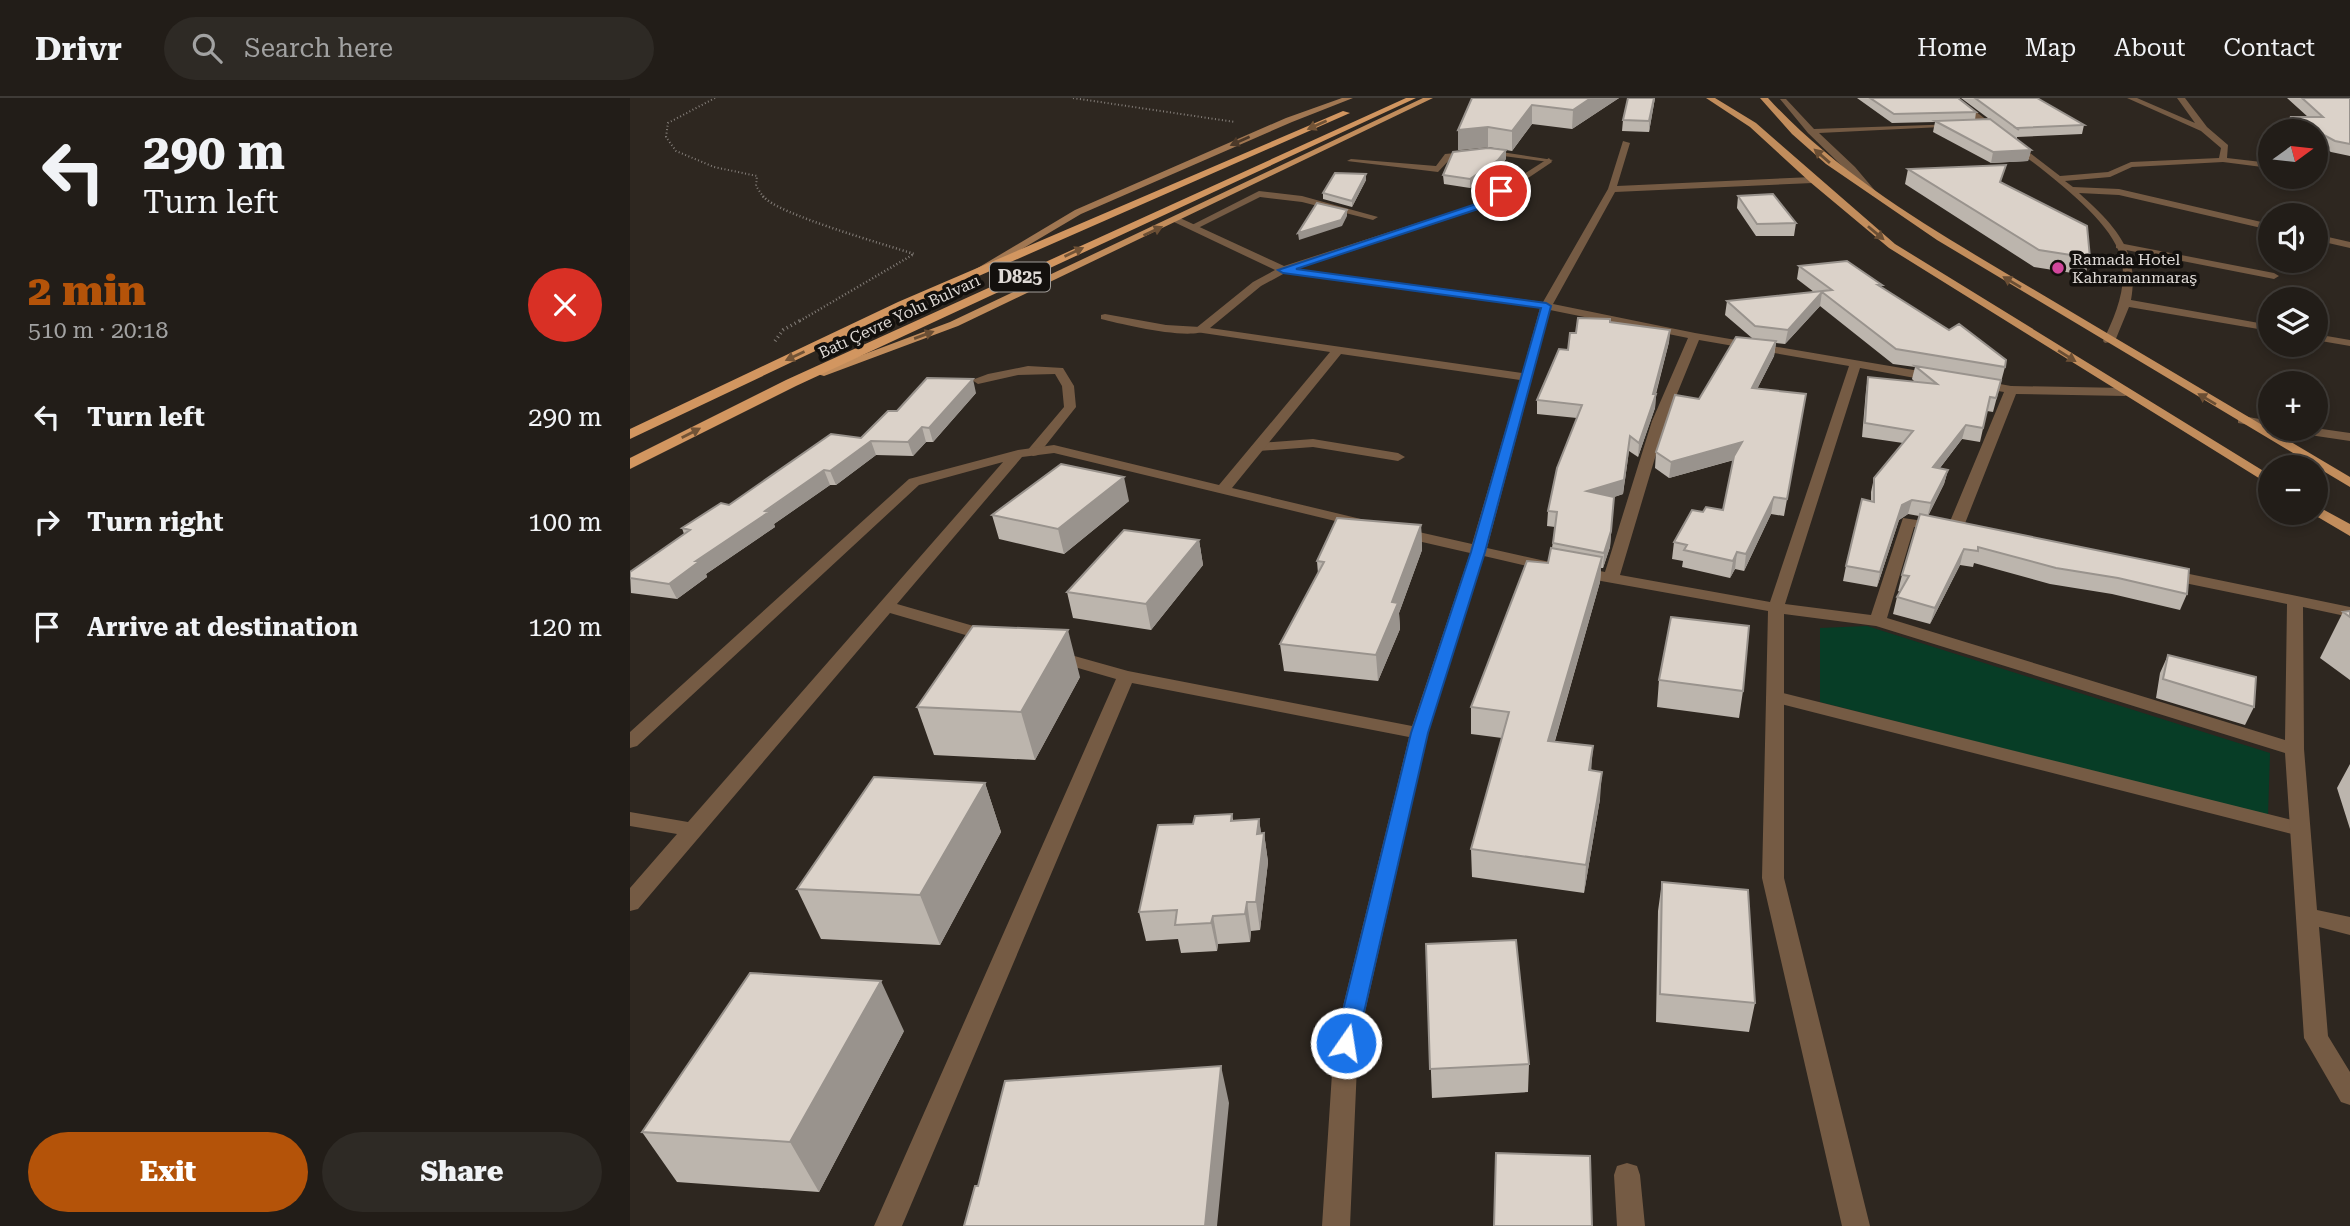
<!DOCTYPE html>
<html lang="en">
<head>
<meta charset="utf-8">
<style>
  :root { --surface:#221d18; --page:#2e2a25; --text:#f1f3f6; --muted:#a2a2a2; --line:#3f3b37; --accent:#b45309 }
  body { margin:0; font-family:"Roboto Serif",serif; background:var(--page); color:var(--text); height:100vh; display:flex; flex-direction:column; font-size:26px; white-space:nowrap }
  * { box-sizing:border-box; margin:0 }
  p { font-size:23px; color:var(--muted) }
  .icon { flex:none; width:38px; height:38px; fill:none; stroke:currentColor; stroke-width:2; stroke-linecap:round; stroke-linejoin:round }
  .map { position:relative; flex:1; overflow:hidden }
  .side { display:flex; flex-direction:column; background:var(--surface); width:630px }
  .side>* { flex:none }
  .top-card { background:#221d18; color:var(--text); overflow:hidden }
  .needle { width:46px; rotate:75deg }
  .tools { position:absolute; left:1628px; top:21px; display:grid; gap:14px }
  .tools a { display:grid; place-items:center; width:70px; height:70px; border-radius:50%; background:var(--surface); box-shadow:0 4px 10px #0003,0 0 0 2px var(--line); font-size:35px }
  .pin { position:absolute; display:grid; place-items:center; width:60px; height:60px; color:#fff; margin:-30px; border:4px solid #fff; border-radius:50%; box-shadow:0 2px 7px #0007 }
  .me { position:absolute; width:77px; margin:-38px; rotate:13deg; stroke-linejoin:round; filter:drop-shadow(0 0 5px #0008) }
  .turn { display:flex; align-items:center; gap:24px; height:147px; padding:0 28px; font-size:32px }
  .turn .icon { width:91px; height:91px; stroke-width:2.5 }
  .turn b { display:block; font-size:49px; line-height:60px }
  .round { display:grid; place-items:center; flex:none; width:74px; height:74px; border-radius:37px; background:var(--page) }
  .summary { display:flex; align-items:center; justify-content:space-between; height:119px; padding:0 28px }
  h1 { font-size:42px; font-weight:800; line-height:52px; color:var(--accent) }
  .button { display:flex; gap:14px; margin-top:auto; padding:14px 28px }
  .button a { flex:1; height:80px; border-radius:42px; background:var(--accent); color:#fff; font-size:28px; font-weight:800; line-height:80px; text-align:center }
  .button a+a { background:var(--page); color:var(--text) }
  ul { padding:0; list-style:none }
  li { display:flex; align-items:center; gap:21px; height:105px; padding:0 28px }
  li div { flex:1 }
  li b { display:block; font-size:26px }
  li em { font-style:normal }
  header { display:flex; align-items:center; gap:42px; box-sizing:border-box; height:98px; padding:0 35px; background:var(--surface); border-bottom:2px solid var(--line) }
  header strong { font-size:33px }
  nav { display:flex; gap:38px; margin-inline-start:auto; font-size:24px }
  .search { width:490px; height:63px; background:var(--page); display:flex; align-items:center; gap:18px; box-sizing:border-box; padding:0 24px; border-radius:38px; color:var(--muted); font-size:26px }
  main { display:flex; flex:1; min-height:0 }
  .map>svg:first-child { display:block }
</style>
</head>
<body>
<header>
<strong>Drivr</strong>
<div class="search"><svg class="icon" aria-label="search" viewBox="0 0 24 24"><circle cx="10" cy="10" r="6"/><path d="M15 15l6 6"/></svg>Search here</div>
<nav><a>Home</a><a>Map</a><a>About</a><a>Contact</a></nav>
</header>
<main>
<section class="side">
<div class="top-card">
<div class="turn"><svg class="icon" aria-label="left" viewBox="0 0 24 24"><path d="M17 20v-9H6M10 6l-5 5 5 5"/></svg><div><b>290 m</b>Turn left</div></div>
</div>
<div class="summary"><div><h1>2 min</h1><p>510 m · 20:18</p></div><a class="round" style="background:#d93025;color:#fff"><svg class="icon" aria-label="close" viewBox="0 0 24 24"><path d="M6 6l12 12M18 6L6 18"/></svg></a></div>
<ul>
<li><svg class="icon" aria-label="left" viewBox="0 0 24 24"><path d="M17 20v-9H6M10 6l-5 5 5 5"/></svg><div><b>Turn left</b></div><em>290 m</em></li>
<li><svg class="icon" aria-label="right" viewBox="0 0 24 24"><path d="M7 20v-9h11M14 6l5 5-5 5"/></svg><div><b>Turn right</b></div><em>100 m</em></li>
<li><svg class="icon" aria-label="arrive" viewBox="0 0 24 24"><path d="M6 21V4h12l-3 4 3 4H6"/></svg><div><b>Arrive at destination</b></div><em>120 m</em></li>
</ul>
<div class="button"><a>Exit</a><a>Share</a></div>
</section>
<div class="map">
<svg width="1720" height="1128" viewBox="0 0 1720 1128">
  <rect width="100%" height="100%" fill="#2e2720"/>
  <path fill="#073d26" d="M1237 528 1640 655 1638 718 1190 604V530Z"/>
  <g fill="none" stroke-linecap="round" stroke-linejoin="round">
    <path stroke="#857f7a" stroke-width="2" stroke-dasharray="1 2.5" stroke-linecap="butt" d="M85 0 38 25 36 39 46 53 84 69 127 78 126 88 134 100
      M443 0 605 24"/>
    <path stroke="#857f7a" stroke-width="2.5" stroke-dasharray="1 2.5" stroke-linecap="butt" d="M133 98C146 116 257 147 284 156L168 224"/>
    <path stroke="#857f7a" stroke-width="3.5" stroke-dasharray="1 3.5" stroke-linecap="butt" d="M145 243 153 232 171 222"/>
    <path fill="#755b44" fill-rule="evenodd" d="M858 52 923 62 919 64 858 56 821 60 808 74 717 63 721 61 806 68 815 56Z
      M629 93 672 98 748 119 743 122 672 104 630 99 566 131 558 129Z
      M1489 145 1644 175 1649 178 1644 181 1486 150V146Z
      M475 216 536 227 570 229 576 232C561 243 491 226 471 221V217Z
      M398 268 433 270 444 288 446 309 408 357 403 358 396 354 434 309 432 288 425 276 388 277 348 286 342 282 358 276Z
      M683 341 768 355 775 359 768 363 683 349 628 353 621 349 628 345Z
      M1145 593 1670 724 1677 726 1680 731 1677 736 1670 738 1139 603 1136 599Z"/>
    <path fill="#755b44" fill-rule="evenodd" d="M1319 0H1328L1430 78 1478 74 1501 64 1589 60 1591 50 1571 33 1497 0H1507L1565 25 1547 0H1555L1577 29 1598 47 1597 60 1640 65V70L1593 64 1502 69 1480 79 1435 83 1443 89 1489 91 1640 126V132L1489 97 1449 95C1484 127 1510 152 1501 202L1640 227V233L1499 209 1485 243 1475 245 1473 243C1485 218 1498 189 1491 160 1478 107 1361 38 1319 0Z
      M1150 1H1156L1184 31 1328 26 1332 28 1189 35 1225 69 1247 95 1243 98 1178 35Z
      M993 43 1000 45 987 88 1183 79 1187 82 1183 85 985 94 923 206 1065 235 1307 276 1313 280 1307 284 1230 270 1155 506 1241 517 1273 420 1314 426 1317 429 1309 434 1284 429 1257 520 1655 642 1657 506 1535 481 1527 476 1535 471 1720 509V519L1673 509 1674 651 1687 812 1720 819V837L1689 829 1698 938 1720 974V1007L1711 1004 1674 940 1655 655 1246 528 1154 516V780L1240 1128H1212L1132 780 1138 513 949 479 941 474 949 469 975 474 1022 323 1058 240 920 212 857 450 924 465 926 468 918 473 854 458 798 635 728 945 720 1128H692L704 945 779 639 502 585 272 1128H244L486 581 417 561 414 557 417 553 423 552 498 573 782 628 840 455 766 438 763 435 771 430 842 446 890 282 711 256 602 390 735 422 737 425 730 429 424 355 392 359 267 506 368 535 371 539 368 543H356L260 515 8 811 0 813V790L47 736 0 728V714L58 724 373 364 289 387 7 648 0 650V634L279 381 388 352 424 347 589 387 700 254 566 234V230L623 184 645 172 544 124V120H550L654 168 849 105 919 60 922 64 855 109 667 171 913 204 978 91ZM655 175 910 210 892 275 580 230 631 188ZM1069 242 1219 268 1140 504 990 477 1036 323Z
      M1685 136 1720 144V150L1685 142Z
      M1685 236 1720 242V248L1685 242Z
      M1348 282 1381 288 1495 290 1501 294 1495 298 1386 296 1332 433 1324 438 1316 433 1374 294 1344 289 1342 286Z
      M1613 318 1640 323 1641 331 1608 325V319Z
      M1685 330 1720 335V343L1666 335 1659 331Z
      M997 1065 1007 1068 1010 1077 1015 1128H987L984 1077 987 1068Z"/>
    <path fill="#a17752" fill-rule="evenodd" d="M712 0H723L662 24 451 116 355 173 346 171 445 112 656 20Z"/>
    <path fill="#c28d5c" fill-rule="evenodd" d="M793 0H803L328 228 194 278 184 275 320 224Z
      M1076 0H1085L1126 25 1265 146 1640 377V387L1259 150 1180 84 1120 29Z
      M1130 0H1138C1216 85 1319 141 1418 200 1519 260 1619 319 1720 379V389L1307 142 1196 66 1162 36Z
      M1685 407 1720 426V438L1681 415H1685Z"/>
    <path fill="#d29660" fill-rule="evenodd" d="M776 0H786L166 288 0 371V360L156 282Z
      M713 13 720 15 276 210 0 341V331L268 204Z"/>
  </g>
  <path fill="#bcb5ad" d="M842 0H989L942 31 902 26 882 53 858 49 828 52Z
    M1025 0 1019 34 992 33 993 22Z
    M1227 0H1328L1346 14 1345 22 1374 32 1331 0H1407L1454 27 1452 36 1387 39V41L1401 52 1398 63 1361 65 1303 34 1305 24 1262 25Z
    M1657 0H1720V58L1701 54 1685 45V33H1664L1656 29 1660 19H1678Z
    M876 61 868 71 840 90 814 86 813 77Z
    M1278 71 1372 84 1460 160 1455 177 1404 169 1275 86Z
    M736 76V82L722 109 693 101V95Z
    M1108 98 1166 125 1164 138H1126L1107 110Z
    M1169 168 1251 189 1375 269 1363 314 1357 313 1350 344 1332 341 1310 370 1318 372 1314 386 1298 418 1557 496 1550 512 1482 496 1420 486 1344 465 1343 469 1330 467 1300 526 1263 516 1267 499 1270 494 1268 493 1272 477 1289 418 1278 416 1269 422 1247 489 1213 483 1216 468 1241 403V394L1244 380 1273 345 1232 339 1236 292 1238 279 1285 284 1282 281 1285 269 1263 266 1190 208 1155 246 1146 245 1144 258 1127 291 1176 296 1154 418 1141 416 1114 473 1105 471 1100 480 1052 469 1053 463 1042 461 1044 444 1073 414 1093 412 1104 362 1039 380 1025 370 1026 354 1069 301 1122 240 1095 217 1097 203 1184 194 1167 181Z
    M980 224 1040 232 1039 244 1026 296 1025 310 1008 359 999 353 993 396 984 399 980 449 973 470H971L970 484 925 643 962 672 970 701 954 795 842 779 841 751 872 640 841 636V609L918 465 922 450 925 429 917 428 918 413 947 320 907 316V302L938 252 946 235Z
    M346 295 303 344H296L283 358 246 357 206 387H200L144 426 145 429 76 476 77 479 47 501 1 495 0 474 54 436 52 430 231 340 267 313Z
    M499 403 434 456 369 441 362 417Z
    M791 427 792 452 769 515 770 531 748 583 654 573 650 546 688 476 687 463Z
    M569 442 573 467 521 532 443 520 437 494Z
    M1720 513V582L1690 560 1713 514Z
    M1538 557 1624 609 1615 627 1526 600 1530 575Z
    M450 579 405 662 304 657 287 609Z
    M1029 582 1113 593 1109 620 1027 609Z
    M1720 666V731L1707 690Z
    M355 685 371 734 310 847 191 841 167 791Z
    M602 716 603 722 629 721 631 736 634 735 638 764 630 832 621 833 620 844 588 846 587 853 551 855 548 841 516 843 509 814 563 726Z
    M1032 784 1125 905 1119 934 1026 924 1028 813Z
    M796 846 899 966 898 994 802 1000Z
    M274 933 189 1094 47 1084 12 1034Z"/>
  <path fill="#99938d" d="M961 0H989L942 31 943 12Z
    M1024 0H1025L1019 34V23Z
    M902 7V26L882 53V33Z
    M858 29V49L828 52V32Z
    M876 52V61L868 71 840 90V81Z
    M1401 52 1398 63 1361 65 1363 54Z
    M736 76V82L722 109V103Z
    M717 112V118L712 128 669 142 668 135Z
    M1192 194 1190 208 1155 246 1158 232Z
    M1040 232 1039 244 1024 302 1026 296 1025 310 1008 359 1009 345Z
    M1146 243 1144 258 1120 305 1122 290Z
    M343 281 346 295 303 344 299 330Z
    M1336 327 1332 341 1300 383 1303 369Z
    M292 329 296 344 283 358 278 344Z
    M1000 338 993 396 984 399 980 449 973 470 974 455 957 393Z
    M241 343 246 357 206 387 200 373Z
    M1112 344 1110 360 1039 380 1041 364Z
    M194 372 200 387 144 426 145 429 76 476 77 479 47 501 39 486 66 463Z
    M1318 372 1314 386 1297 420 1301 405Z
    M494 379 499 403 434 456 428 431Z
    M1144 399 1141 416 1114 473 1116 456Z
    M1282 402 1278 416 1269 422 1247 489 1250 474 1272 407Z
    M791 427 792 452 769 515 770 531 748 583 746 557 762 504Z
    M569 442 573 467 521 532 516 506Z
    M1334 451 1330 467 1300 526 1305 510Z
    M1107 454 1105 471 1100 480 1103 463Z
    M972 459 970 484 917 670 918 643Z
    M438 532 450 579 405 662 391 614Z
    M963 648 961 676 959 672Z
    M972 674 970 701 954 795 956 767Z
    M355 685 371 734 310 847 290 797Z
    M629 721 633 747 634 735 638 764 630 832 626 804 627 736Z
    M617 804 621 833 620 844 615 816Z
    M583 818 588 846 587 853 581 825Z
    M251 883 274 933 189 1094 160 1044Z
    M591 968 599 1005 587 1128H575Z"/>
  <path fill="#dbd2c9" stroke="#99938d" stroke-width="2" d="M842 0H961L943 12 902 7 882 33 858 29 828 32Z
    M998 0H1024L1019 23 993 22Z
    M1240 0H1328L1346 14 1264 16Z
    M1345 0H1407L1454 27 1386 30 1389 32Z
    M1672 0H1720V46L1705 43 1660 19H1693Z
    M1360 21 1401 52 1363 54 1305 23Z
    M858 50 876 52 868 62 840 81 813 77 823 54Z
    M1376 67 1370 84 1457 128 1460 160 1409 152 1278 71Z
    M705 75 736 76 722 103 693 95Z
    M1143 96 1166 125 1127 126 1108 98Z
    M687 105 717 112 711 122 668 135Z
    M1217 163 1252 187H1248L1319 232 1329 226 1376 262 1375 269 1266 251 1192 194 1158 232 1125 228 1097 203 1202 192 1169 168Z
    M948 220 980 221V224L1040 232 1023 296H1026L1009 345 1000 338 994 382 957 393 984 399 981 433 974 455 923 445 927 414 918 413 927 370 952 307 907 302 929 251 938 252 940 235H946Z
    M1106 239 1146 243 1122 290 1176 296 1157 401 1144 399 1116 456 1107 454 1103 463 1054 452 1057 447 1044 444 1062 412 1073 414 1076 409 1093 412 1104 358 1112 344 1041 364 1026 354 1045 297 1069 301Z
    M1285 268 1371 282 1366 300 1360 299 1353 330 1336 327 1303 369 1318 372 1301 405 1282 402 1272 407 1250 474 1216 468 1232 401 1244 404V380L1283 333 1235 325 1238 279 1307 286Z
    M297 280 343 281 299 330 292 329 278 344 241 343 200 373 194 372 135 413 139 414 66 463H70L39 486 0 480V474L60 432 52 430 91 405 99 407 201 336 231 340 258 313H267Z
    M431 366 494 379 428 431 362 417Z
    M1290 416 1559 471 1557 496 1488 480 1426 470 1348 449V453L1334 451 1305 510 1267 499 1279 478 1272 477Z
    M707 420 791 427 762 504 768 505 746 557 650 546 694 464 687 463Z
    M494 432 569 442 516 506 437 494Z
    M921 450 972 459 918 643 963 648 959 672 972 674 956 767 841 751 879 614 841 609 897 463 918 465Z
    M1720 513V519L1713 514Z
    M1041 519 1119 528 1113 593 1029 582Z
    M343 528 438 532 391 614 287 609Z
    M1538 557 1626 579 1624 609 1533 581Z
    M244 679 355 685 290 797 167 791Z
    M602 716 601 723 629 721 627 736 634 735 626 804H617L615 816 583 818 581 825 545 827 547 812 509 814 528 727 563 726 565 718Z
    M1032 784 1118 792 1125 905 1030 896Z
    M886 842 899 966 800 971 796 846Z
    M120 875 251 883 160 1044 12 1034Z
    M591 968 575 1128H334L345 1088H348L375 983Z
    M866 1055 960 1058 962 1128H864Z"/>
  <defs><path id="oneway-solid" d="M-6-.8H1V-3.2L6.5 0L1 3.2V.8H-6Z" transform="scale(1.75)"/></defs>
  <g fill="#725336">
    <use href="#oneway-solid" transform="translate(687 27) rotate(156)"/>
    <use href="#oneway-solid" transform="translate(444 154) rotate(-25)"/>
    <use href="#oneway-solid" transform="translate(165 258) rotate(155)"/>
    <use href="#oneway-solid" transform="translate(61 335) rotate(-27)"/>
  </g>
  <use fill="#4c3929" href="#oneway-solid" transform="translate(610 43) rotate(156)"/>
  <g fill="#6a4e34">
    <use href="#oneway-solid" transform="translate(1192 58) rotate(-139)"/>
    <use href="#oneway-solid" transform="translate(523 133) rotate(-25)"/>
    <use href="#oneway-solid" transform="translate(1246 135) rotate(40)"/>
    <use href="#oneway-solid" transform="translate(1382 184) rotate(-149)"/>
    <use href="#oneway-solid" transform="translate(294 237) rotate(-20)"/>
    <use href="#oneway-solid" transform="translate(1437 258) rotate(32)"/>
    <use href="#oneway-solid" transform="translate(1577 301) rotate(-149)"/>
  </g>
  <path fill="#1a73e8" stroke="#114b97" stroke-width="2" d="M871 91 874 95 854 109 666 171 916 205 921 208 855 454 798 635 727 945 724 951 716 954 708 951 705 945 781 635 841 454 911 210 653 175 648 172 849 105Z"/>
  <circle fill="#d1479c" stroke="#13100d" stroke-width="2.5" cx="1428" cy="170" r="7"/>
  <g text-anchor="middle" stroke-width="7" stroke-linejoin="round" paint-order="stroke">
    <g font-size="16" fill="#ded9d5" stroke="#13100d" text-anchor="start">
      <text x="1442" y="167">Ramada Hotel<tspan x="1442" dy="18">Kahramanmaraş</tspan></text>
    </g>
    <g font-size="16" fill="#ded9d5" stroke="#13100d">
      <text transform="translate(269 218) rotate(-25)" y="6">Batı Çevre Yolu Bulvarı</text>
    </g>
    <rect fill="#13100d" stroke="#a19d99" stroke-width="2" x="360" y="164.5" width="60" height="29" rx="5"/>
    <g font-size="18" font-weight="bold" fill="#ded9d5">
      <text x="390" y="185">D825</text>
    </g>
  </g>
</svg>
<div class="tools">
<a><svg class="needle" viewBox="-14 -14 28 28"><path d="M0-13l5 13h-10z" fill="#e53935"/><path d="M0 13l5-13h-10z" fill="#a2a2a2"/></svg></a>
<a><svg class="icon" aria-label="sound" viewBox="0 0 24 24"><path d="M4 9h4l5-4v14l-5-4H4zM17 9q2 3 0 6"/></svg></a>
<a><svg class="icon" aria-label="layers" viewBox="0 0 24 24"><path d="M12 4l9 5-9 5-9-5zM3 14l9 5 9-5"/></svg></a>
<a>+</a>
<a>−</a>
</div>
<div class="pin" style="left:871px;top:93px;background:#d93025"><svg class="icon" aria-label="arrive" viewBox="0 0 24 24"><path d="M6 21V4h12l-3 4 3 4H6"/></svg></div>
<svg class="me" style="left:716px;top:945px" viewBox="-20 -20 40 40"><circle r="17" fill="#1a73e8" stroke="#fff" stroke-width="3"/><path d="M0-11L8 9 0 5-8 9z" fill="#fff"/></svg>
</div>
</main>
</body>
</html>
